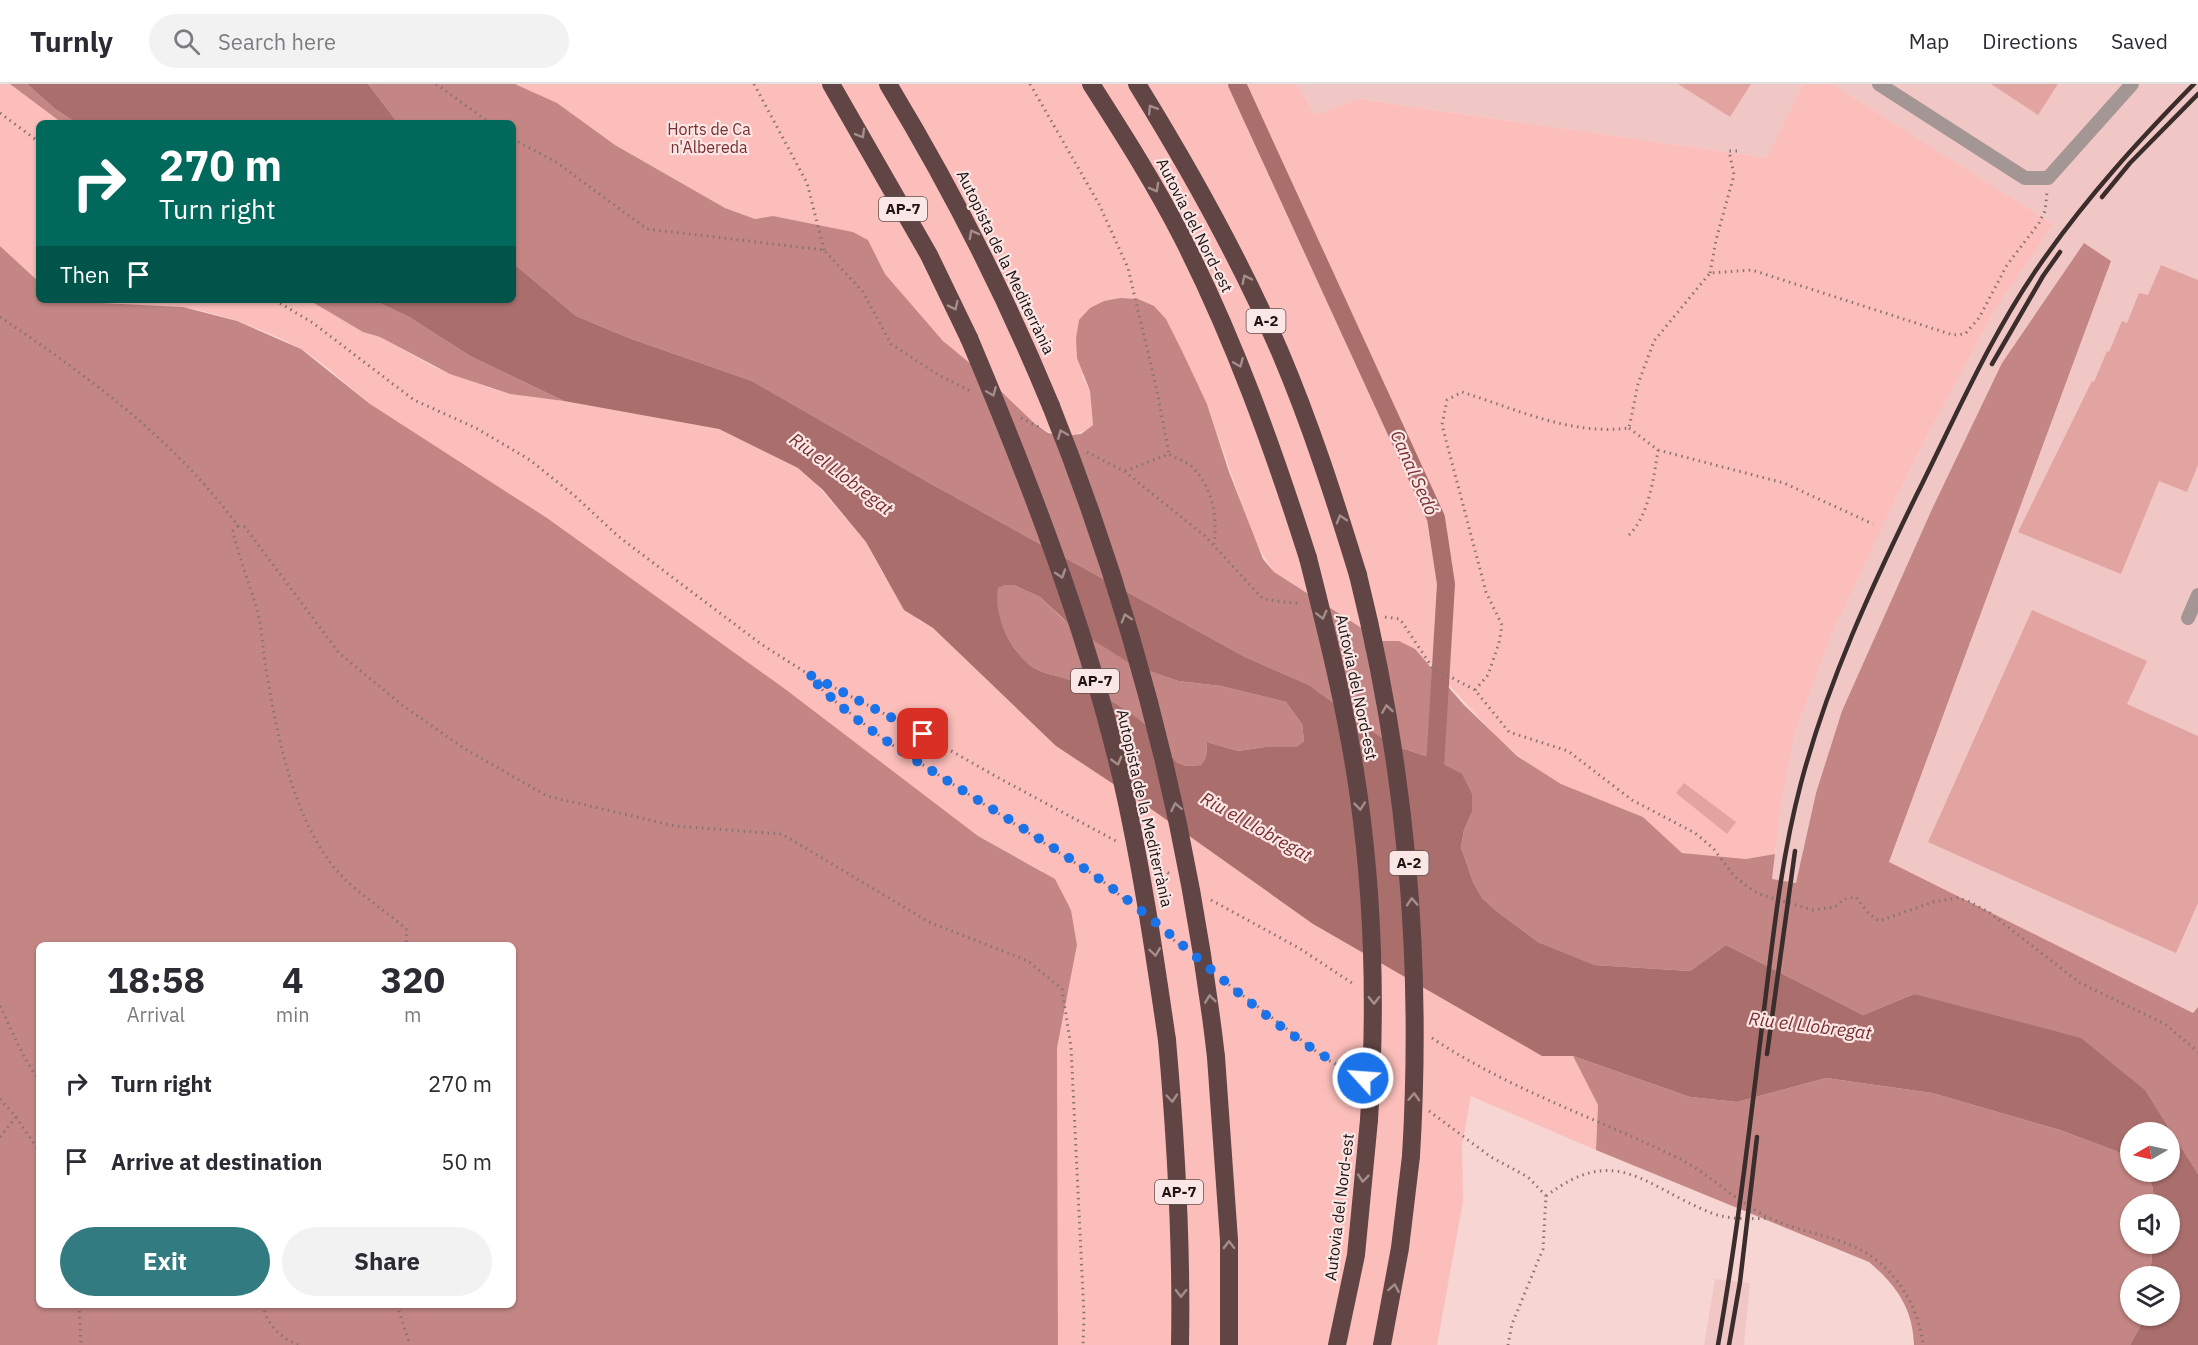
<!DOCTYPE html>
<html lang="en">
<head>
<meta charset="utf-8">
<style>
  :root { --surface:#fff; --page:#f2f2f3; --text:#2b2b33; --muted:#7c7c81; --line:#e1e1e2; --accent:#327b81 }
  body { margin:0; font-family:"IBM Plex Sans",sans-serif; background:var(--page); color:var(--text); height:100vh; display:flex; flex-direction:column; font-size:22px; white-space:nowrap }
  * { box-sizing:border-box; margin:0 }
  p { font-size:20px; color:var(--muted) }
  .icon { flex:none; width:33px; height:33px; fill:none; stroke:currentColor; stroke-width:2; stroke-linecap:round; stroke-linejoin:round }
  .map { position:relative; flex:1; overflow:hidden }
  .panel { position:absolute; left:36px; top:858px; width:480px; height:366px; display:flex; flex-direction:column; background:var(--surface); border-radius:9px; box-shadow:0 2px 4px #0004 }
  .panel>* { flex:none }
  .hud { position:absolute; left:36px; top:36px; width:480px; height:183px; border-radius:9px; box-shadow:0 2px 4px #0004; background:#00695c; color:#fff; overflow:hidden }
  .needle { width:39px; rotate:261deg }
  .fabs { position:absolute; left:2120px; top:1038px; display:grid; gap:12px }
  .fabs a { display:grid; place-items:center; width:60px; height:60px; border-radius:50%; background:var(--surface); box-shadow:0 2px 4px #0004; font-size:30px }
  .pin { position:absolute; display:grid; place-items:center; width:51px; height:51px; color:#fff; margin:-26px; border-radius:12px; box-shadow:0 3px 9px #0006 }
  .me { position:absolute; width:66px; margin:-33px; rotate:296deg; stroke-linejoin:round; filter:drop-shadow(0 0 4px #0008) }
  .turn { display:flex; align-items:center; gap:21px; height:126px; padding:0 24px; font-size:27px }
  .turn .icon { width:78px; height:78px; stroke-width:2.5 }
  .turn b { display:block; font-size:42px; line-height:51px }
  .then { display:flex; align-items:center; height:57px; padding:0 24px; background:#0003; gap:12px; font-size:22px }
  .eta { display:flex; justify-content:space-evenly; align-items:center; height:102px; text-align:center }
  .eta b { font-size:36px; font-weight:700; line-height:42px }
  .action { display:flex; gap:12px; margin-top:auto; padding:12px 24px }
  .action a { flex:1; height:69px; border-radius:36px; background:var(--accent); color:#fff; font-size:24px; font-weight:700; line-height:69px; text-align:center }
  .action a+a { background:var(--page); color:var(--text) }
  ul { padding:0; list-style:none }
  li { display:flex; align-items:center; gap:18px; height:78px; padding:0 24px }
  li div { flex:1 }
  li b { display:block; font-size:22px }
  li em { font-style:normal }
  header { display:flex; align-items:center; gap:36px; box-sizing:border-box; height:84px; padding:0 30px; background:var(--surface); border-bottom:2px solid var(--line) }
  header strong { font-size:28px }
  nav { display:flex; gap:33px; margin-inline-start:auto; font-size:21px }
  .search { width:420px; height:54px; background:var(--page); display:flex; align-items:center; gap:15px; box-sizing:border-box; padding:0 21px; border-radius:33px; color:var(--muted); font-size:22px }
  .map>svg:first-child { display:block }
</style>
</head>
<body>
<header>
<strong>Turnly</strong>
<div class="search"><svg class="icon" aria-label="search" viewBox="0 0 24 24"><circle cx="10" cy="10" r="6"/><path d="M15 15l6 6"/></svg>Search here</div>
<nav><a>Map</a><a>Directions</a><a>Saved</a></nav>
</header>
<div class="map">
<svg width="2198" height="1261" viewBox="0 0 2198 1261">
  <rect width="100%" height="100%" fill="#f7d5d3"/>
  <path fill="#f1c7c5" d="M1296 0H1803L1768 74 1360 15 1315 31Z
    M1832 0H2198V923L2193 930 1889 779 2111 177 2084 160 2002 279 1816 709 1797 799 1772 795 1782 715 1795 649 1832 549 1915 375 1993 229 2053 140Z
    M1715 1195 1750 1199 1744 1261H1704Z"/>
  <path fill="#fcbeba" d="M0 0H10L62 39H39V198L0 162Z
    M515 0H1296L1315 31 1359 15 1767 74 1803 0H1832L2053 140 1993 229 1915 375 1832 549 1795 649 1782 715 1775 770 1746 775 1682 769 1643 733 1561 700 1532 682 1503 660 1428 578 1399 557H1382L1274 488 1255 458 1207 320 1166 235 1138 215 1120 214 1104 217 1082 292 1090 307 1093 341C1072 357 1056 354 1034 339L943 257 885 190 868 156 853 148 773 132 755 135 725 124 615 61 557 19Z
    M74 216H309L363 248 380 253 432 282 489 304 510 310 564 317 719 345 798 384 811 394 866 458 883 490 918 536 933 544 1056 662 1154 727 1313 840 1542 971 1573 972 1598 1021 1596 1066 1471 1012 1462 1061 1463 1117 1437 1261H1058L1057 964 1077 861 1071 825 1042 787 978 752 370 320C348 302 326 280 301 265 273 248 212 226 180 223 145 219 108 226 74 216Z"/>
  <path fill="#c38684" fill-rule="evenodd" d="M10 0H27L54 24 76 39H62Z
    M368 0H515L557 19 615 61 725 124 755 135 773 132 853 148 868 156 885 190 943 257 983 290 1034 339 1048 349 1065 352 1081 350 1093 341 1090 307 1077 274 1076 254 1079 236 1090 224 1104 217 1120 214 1138 215 1154 222 1166 235 1182 267 1207 320 1229 388 1263 475 1274 488 1382 557H1399L1415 565 1464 621 1517 672 1561 700 1643 733 1682 769 1746 775 1775 770 1772 795 1796 799 1816 709 1842 627 1933 423 2002 279 2084 159 2111 177 1889 778 2193 929 2198 923V1090L2146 1007 1914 910 1863 931 1726 861 1690 887 1593 881 1538 858 1495 826 1482 814 1473 798 1461 763 1464 746 1472 728V710L1446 683 1432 674 1392 661 1309 601 1245 573 926 397 752 297 629 254 576 232 513 179V39H398Z
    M0 162 39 198V216L183 223 237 237 301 265 370 320 547 434 785 605 978 752 1055 795 1071 826 1077 861 1057 964 1058 1261H0ZM39 861H513V1221H39Z
    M309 216H373L409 233 470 272 564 317 510 310 450 290 380 253 363 248Z
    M1006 501H1014L1040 513 1064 536 1141 583 1178 597 1221 602 1286 618 1302 640 1304 657 1298 663H1265L1238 667 1207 658 1206 673 1201 681 1187 682 1178 679C1162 664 1153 644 1135 632 1114 618 1093 605 1070 596 1057 591 1042 590 1031 582 1010 567 993 529 997 504Z
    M1573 972 1690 1013 1737 1018 1826 994 1932 1009 2060 1046 2116 1067 2130 1076V1088H2144L2152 1101 2155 1120H2130V1160H2153L2150 1192H2130V1232H2146L2130 1261H1914C1913 1224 1896 1201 1869 1178L1596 1066 1598 1021Z"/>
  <path fill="#aa6f6d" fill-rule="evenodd" d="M27 0H368L398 39H76L54 24Z
    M513 179 576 232 629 254 752 297 926 397 1245 573 1309 601 1392 661 1432 674 1462 690 1472 710V728L1464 746 1461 763 1473 798 1482 814 1495 826 1538 858 1594 881 1690 887 1726 861 1863 931 1914 910 2081 954 2146 1007 2198 1090V1261H2130L2146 1232H2169V1192H2150L2153 1160H2169V1120H2155L2152 1101 2144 1088H2169V1048H2130V1076L2116 1067 2060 1046 1932 1009 1826 994 1737 1018 1690 1013 1573 972H1542L1313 840 1154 727 1056 662 933 544 904 526 866 458 823 406 798 384 719 345 564 317 470 272 409 233 373 216H513ZM1006 501H1014L1040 513 1071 542 1131 580 1178 597 1221 602 1286 618 1302 640 1304 657 1297 663H1265L1238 667 1207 658 1206 673 1201 681 1187 682 1178 679C1162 664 1153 644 1135 632 1114 618 1093 605 1070 596 1057 591 1042 590 1031 582 1010 567 993 529 998 504Z"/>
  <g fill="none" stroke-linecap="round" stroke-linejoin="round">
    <path stroke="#aa6f6d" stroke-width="18" d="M1237 0 1436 434 1446 500 1434 700"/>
  </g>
  <path fill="#e2a4a1" d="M1678 0H1751L1730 33Z
    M1991 0H2058L2038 31Z
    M2161 181 2198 196V381L2187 408 2159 397 2121 490 2018 448 2092 297 2094 298 2107 267 2109 268 2122 237 2127 239 2139 209 2148 211Z
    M2032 526 2147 577 2127 620 2198 652V819L2176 869 1928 758Z
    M1684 699 1736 738 1727 750 1676 709Z"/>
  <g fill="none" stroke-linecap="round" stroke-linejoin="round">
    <path stroke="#897371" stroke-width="3" stroke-dasharray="1.5 4.5" stroke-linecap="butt" d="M436 0 490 39
      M754 0 807 99 824 166
      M1030 0 1099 120 1128 184 1157 307 1169 370
      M0 29 39 58
      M513 55 556 78 647 145 824 166 863 208 891 260 937 290 972 308
      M1710 189 1716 156 1734 91 1729 67H1741
      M275 216 313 239 414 316 476 344 530 376 576 413 619 453 761 560 808 590 904 640 997 693 1116 757
      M0 233C88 292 175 356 238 442L245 443 339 569 402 621 462 663 547 712 675 742 782 750 929 838 1028 877 1062 905 1071 963 1084 1231 1083 1261
      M1021 334 1041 344
      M1658 366 1784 399 1873 440
      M1087 368 1124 387 1205 452 1263 515 1301 520
      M1125 387 1169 370C1175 374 1185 377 1190 381 1212 401 1218 432 1214 460
      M238 442 233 447C239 477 252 504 259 534 262 549 263 564 265 579 276 645 290 723 329 777 350 806 381 822 407 846L406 861
      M1629 451C1649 431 1654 393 1658 366L1629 344
      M1385 533 1400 535 1432 583 1475 606 1509 648 1568 667 1632 716 1695 749 1713 764 1734 792 1752 806 1762 811 1813 826 1835 823 1844 815 1856 813 1869 830 1879 837 1933 818 1957 814 1968 817 1990 829 2080 899 2165 940 2198 968
      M810 592 827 611 886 657 1100 795 1129 819
      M1475 606 1488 591 1499 559 1502 541 1486 508 1442 341 1447 316 1462 308C1516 325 1572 352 1629 344L1638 300 1654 257 1710 189 1752 186 1953 251 1965 250 1979 234 2007 181 2039 139 2045 127 2047 108
      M1157 783 1170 790
      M1211 816 1299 864 1355 901
      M1169 852 1182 863
      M1224 897 1326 975 1353 989
      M0 922C13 947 22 975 39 995
      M1432 954C1507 1004 1593 1033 1674 1072 1708 1088 1736 1118 1770 1134 1805 1151 1848 1152 1879 1178 1903 1198 1920 1230 1923 1261
      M0 1015 16 1033 39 1067
      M1429 1027 1491 1073 1528 1093 1546 1112 1543 1165 1512 1240 1508 1261
      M0 1053 16 1033
      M1546 1112C1616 1059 1643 1101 1709 1128 1727 1136 1749 1135 1768 1134
      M79 1221 81 1261
      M263 1221C266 1240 281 1254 298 1261
      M397 1221 410 1261"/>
    <path stroke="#a49695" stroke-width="14" d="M1879 0 2025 94H2048L2132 0
      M2188 534 2198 511"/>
    <path stroke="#604544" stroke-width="18" d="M831 0 929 171 969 254
      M888 0C951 104 1005 210 1051 322
      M1091 0C1123 50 1155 100 1182 153 1234 255 1273 364 1308 474
      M1137 0C1190 86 1240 175 1280 268 1311 341 1335 416 1358 491
      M1167 956C1176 1058 1182 1158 1180 1261
      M1216 973 1229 1156V1261
      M1337 1261 1356 1171 1369 1036
      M1382 1261 1400 1164 1411 1072"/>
    <path stroke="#3b2d2c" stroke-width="4.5" d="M2102 113 2130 79 2198 10
      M1992 280 2043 192 2060 168
      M1767 970 1795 767
      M1718 1261C1738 1147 1751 1032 1765 918 1774 844 1782 771 1801 699 1828 597 1871 504 1917 410 1956 332 1991 250 2041 179 2087 113 2139 56 2194 0
      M1729 1261 1740 1198 1757 1053"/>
    <path stroke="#604544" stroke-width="18" d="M969 254C1029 396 1085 541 1121 692 1141 779 1154 867 1167 956
      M1051 322C1135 532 1190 749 1216 973
      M1308 474C1328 553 1348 633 1359 714 1374 821 1376 928 1369 1036
      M1358 491C1406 684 1423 873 1411 1072"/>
  </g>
  <defs><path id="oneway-chevron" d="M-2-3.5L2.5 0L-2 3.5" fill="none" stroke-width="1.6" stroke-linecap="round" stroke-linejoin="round" transform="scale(1.5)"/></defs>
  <g stroke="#a58d8c">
    <use href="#oneway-chevron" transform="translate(1152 25) rotate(-122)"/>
    <use href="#oneway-chevron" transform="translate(861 50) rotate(60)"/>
    <use href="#oneway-chevron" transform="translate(1155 104) rotate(61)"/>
    <use href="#oneway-chevron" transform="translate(973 150) rotate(-118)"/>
    <use href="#oneway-chevron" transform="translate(1246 195) rotate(-116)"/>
    <use href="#oneway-chevron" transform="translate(954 222) rotate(64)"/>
    <use href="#oneway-chevron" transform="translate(1239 279) rotate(67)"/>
    <use href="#oneway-chevron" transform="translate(992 308) rotate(67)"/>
    <use href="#oneway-chevron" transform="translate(1062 350) rotate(-112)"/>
    <use href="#oneway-chevron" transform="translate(1341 435) rotate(-107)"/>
    <use href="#oneway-chevron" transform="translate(1061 490) rotate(72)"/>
    <use href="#oneway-chevron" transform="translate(1322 531) rotate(76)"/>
    <use href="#oneway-chevron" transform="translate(1126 534) rotate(-107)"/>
    <use href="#oneway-chevron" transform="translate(1387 625) rotate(-99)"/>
    <use href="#oneway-chevron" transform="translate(1117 677) rotate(75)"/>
    <use href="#oneway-chevron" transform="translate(1360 722) rotate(84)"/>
    <use href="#oneway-chevron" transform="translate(1176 723) rotate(-102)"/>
    <use href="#oneway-chevron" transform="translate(1412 818) rotate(-94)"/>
    <use href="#oneway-chevron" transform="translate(1155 868) rotate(82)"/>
    <use href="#oneway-chevron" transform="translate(1210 915) rotate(-97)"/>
    <use href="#oneway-chevron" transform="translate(1374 916) rotate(89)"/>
    <use href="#oneway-chevron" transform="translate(1414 1013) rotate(-87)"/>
    <use href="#oneway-chevron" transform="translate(1172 1014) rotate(85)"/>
    <use href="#oneway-chevron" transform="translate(1363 1094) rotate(96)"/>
    <use href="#oneway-chevron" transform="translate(1229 1161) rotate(-91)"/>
    <use href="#oneway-chevron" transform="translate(1394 1204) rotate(-80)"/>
    <use href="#oneway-chevron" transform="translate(1181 1209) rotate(91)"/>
  </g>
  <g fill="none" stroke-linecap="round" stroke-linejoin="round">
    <path stroke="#1a73e8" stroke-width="10" stroke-dasharray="0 18" d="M923 650 808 590C842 628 884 656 926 683 983 720 1043 755 1098 794 1189 858 1263 944 1363 994"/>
  </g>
  <g text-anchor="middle" stroke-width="4.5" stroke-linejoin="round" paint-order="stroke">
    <g fill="#fae6e5" stroke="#615352" stroke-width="1.5">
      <rect x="879" y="113" width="48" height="24" rx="4.5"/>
      <rect x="1246.5" y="225" width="39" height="24" rx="4.5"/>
      <rect x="1071" y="585" width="48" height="24" rx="4.5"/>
      <rect x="1389.5" y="767" width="39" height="24" rx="4.5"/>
      <rect x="1155" y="1096" width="48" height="24" rx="4.5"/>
    </g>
    <g font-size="15" font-weight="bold" fill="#1f1413">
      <text x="903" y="130">AP-7</text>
      <text x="1266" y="242">A-2</text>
      <text x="1095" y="602">AP-7</text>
      <text x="1409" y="784">A-2</text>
      <text x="1179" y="1113">AP-7</text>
    </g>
    <g font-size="16" fill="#792e2f" stroke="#fae6e5">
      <text x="709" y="51">Horts de Ca<tspan x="709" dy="18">n'Albereda</tspan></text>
    </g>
    <g font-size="16" fill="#1f1413" stroke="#fae6e5">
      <text transform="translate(1195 141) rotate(63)" y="6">Autovia del Nord-est</text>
      <text transform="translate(1006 178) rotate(64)" y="6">Autopista de la Mediterrània</text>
      <text transform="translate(1357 603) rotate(78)" y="6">Autovia del Nord-est</text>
      <text transform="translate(1145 724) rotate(77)" y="6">Autopista de la Mediterrània</text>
      <text transform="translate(1339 1123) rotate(-83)" y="6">Autovia del Nord-est</text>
    </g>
    <g font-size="18" font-style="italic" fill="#772d2e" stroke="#fae6e5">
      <text transform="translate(1414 389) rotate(66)" y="6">Canal Sedó</text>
      <text transform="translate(841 390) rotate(37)" y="6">Riu el Llobregat</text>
      <text transform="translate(1256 743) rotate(29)" y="6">Riu el Llobregat</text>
      <text transform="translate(1810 942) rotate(7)" y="6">Riu el Llobregat</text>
    </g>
  </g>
</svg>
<div class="fabs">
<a><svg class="needle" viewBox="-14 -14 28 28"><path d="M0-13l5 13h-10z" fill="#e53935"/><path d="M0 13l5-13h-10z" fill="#7c7c81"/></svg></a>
<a><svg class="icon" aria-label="sound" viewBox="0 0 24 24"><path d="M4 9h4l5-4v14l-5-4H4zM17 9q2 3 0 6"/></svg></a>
<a><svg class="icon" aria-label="layers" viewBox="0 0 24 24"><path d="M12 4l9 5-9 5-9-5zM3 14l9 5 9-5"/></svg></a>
</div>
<div class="pin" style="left:923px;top:650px;background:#d93025"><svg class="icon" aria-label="arrive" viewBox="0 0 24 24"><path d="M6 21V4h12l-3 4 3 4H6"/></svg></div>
<svg class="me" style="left:1363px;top:994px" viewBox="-20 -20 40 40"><circle r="17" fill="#1a73e8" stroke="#fff" stroke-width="3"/><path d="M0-11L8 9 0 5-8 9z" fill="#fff"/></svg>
<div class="hud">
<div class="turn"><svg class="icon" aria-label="right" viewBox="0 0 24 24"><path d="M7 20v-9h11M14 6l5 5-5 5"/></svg><div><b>270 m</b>Turn right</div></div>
<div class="then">Then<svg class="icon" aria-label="arrive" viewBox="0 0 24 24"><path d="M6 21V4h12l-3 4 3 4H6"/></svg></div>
</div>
<section class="panel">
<div class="eta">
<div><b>18:58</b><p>Arrival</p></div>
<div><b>4</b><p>min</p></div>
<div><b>320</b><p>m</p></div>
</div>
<ul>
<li><svg class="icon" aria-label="right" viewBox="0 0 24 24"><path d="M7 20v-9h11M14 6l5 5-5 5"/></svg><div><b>Turn right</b></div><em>270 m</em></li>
<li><svg class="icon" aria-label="arrive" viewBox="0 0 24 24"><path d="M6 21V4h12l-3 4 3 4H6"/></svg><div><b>Arrive at destination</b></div><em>50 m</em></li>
</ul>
<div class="action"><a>Exit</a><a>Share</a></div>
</section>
</div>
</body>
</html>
